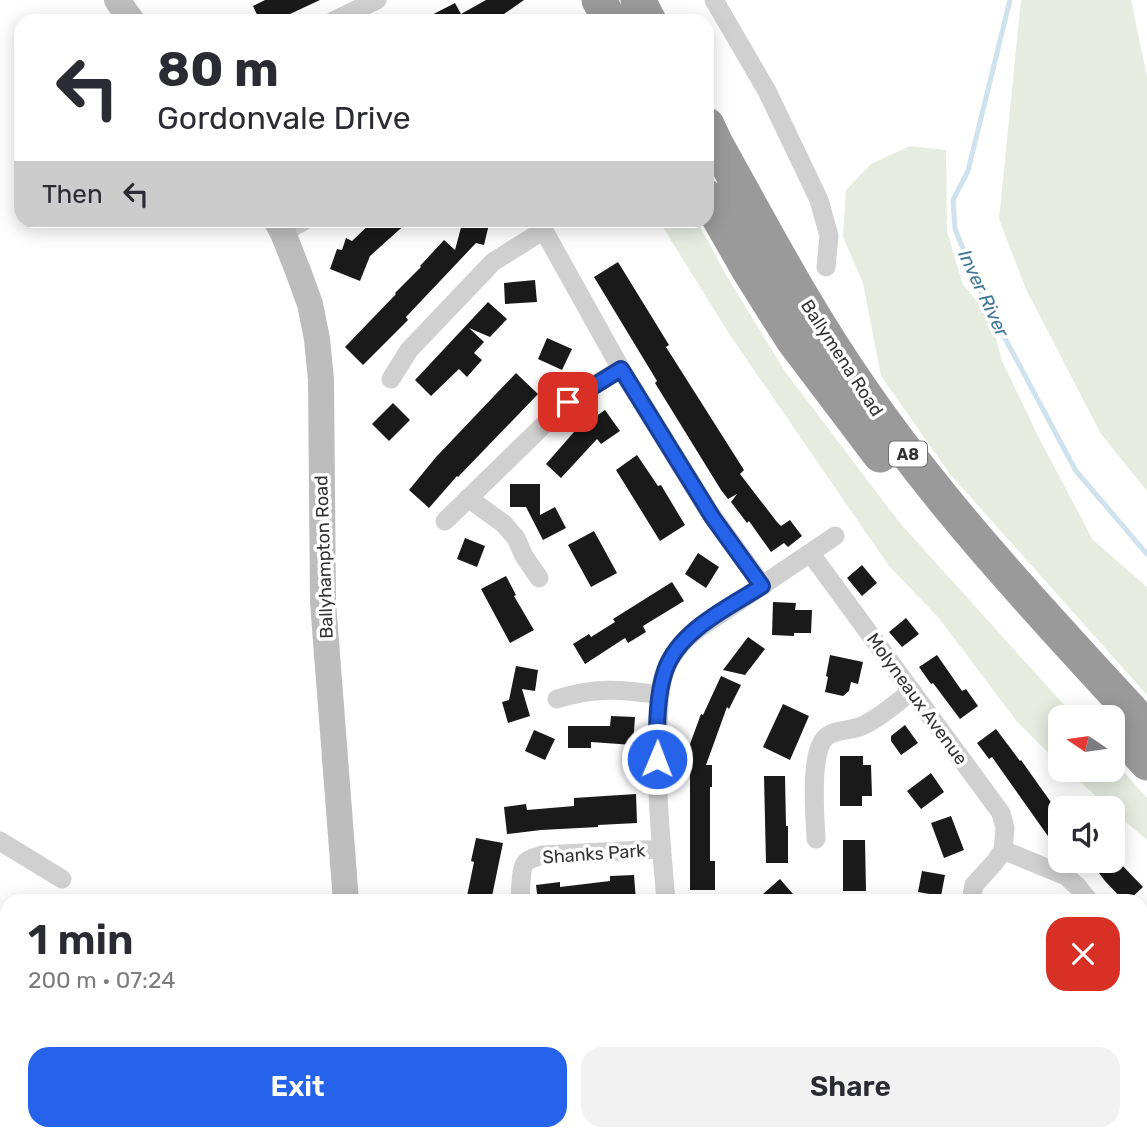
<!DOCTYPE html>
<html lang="en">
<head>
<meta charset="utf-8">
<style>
  :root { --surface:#fff; --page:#f2f2f3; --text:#2b2b33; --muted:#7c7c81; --accent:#2563eb }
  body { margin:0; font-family:Rubik,sans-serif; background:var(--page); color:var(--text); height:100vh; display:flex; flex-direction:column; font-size:26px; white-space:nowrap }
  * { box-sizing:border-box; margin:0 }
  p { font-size:23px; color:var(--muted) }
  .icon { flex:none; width:38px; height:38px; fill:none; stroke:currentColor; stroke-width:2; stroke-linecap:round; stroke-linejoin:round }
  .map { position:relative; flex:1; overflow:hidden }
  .sheet { position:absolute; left:0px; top:894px; width:1148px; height:247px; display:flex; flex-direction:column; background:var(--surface); border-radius:21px 21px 0 0; box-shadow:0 4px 18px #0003 }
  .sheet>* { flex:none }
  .top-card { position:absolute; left:14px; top:14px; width:700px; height:214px; border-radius:21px; box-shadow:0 4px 18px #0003; background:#fff; color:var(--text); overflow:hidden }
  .needle { width:46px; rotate:283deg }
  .fabs { position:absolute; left:1048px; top:705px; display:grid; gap:14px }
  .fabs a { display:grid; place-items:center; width:77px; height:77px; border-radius:14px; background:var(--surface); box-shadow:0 4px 18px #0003; font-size:35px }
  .pin { position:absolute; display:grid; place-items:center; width:60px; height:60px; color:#fff; margin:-30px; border-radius:14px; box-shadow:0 4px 10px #0006 }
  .me { position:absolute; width:77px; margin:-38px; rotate:1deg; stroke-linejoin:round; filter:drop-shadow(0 0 5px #0008) }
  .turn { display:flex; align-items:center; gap:24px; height:147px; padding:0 28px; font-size:32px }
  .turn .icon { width:91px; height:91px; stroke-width:2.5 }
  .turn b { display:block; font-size:49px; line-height:60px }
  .then { display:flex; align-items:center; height:66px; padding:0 28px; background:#0003; gap:14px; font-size:26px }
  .round { display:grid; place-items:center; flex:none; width:74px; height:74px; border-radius:21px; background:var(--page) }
  .summary { display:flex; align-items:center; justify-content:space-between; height:119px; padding:0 28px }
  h1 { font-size:42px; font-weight:600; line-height:52px }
  .button { display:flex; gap:14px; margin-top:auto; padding:14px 28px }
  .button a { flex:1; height:80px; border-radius:21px; background:var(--accent); color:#fff; font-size:28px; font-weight:600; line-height:80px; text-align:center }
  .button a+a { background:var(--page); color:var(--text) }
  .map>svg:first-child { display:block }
</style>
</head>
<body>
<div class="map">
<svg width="1147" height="1140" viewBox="0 0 1147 1140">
  <rect width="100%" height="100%" fill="#fff"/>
  <path fill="#e6ecdf" d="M1021 0H1131L1147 77V491L1101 434 1026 289 999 219Z
    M910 146 946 150 947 231 963 285 990 316 1002 361 1041 442 1093 540 1147 587V695L950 474 881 376 863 283 843 237 846 190 871 164Z
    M659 221H697L726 275 784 370 899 522 1075 717 1060 718V764L1018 723 938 617 889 566 730 335Z
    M1113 760 1147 798V840L1113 811V808H1110L1066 770H1113Z"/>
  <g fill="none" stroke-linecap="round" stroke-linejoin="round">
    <path stroke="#cfe2ee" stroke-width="5" d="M1010 0 968 171 953 200 955 229 983 297 1076 471 1147 554"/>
  </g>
  <path fill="#1a1a1a" d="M265 0H320L275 21H260L253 6Z
    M486 0H524L494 21H420L455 3 461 14Z
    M374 220H410L370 256 360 281 330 269 337 249 342 250 346 238 352 241Z
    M463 220H490L484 245 476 243 406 317 408 320 363 365 345 347 396 294 395 293 421 267 420 266 444 240 455 250Z
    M618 262 669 345 666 347 744 470 740 474 777 522 781 526 790 520 802 536 788 547 784 543 771 552 749 521 747 523 731 502 737 494 728 499 721 490 655 383 657 381 594 277Z
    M535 280 537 302 505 304 504 283Z
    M488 302 507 319 490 337 469 328 484 342 474 353 482 360 467 377 459 369 431 396 415 380Z
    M547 338 572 349 562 370 538 359Z
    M516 373 538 394 458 477 457 476 429 508 409 490 436 457Z
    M393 403 410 420 389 441 372 424Z
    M605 410 620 431 601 444 597 439 561 478 546 464 574 432Z
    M637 455 658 486 661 485 685 525 660 541 616 470Z
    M510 484H540V515L555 507 566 528 543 540 526 507H510Z
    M594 531 617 573 591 587 568 545Z
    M465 538 485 546 477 567 457 559Z
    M698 553 719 567 706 588 685 574Z
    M862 565 877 583 862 596 847 578Z
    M506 576 516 595 514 596 534 630 510 643 481 589Z
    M672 582 684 601 643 626 646 632 628 643 625 638 585 664 573 644 589 634 591 637 615 622 613 619Z
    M773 602 796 603 795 610H812L811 633H794V636L772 635Z
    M906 618 919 634 902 647 889 632Z
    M748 637 765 649 745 675 723 670Z
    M830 655 863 662 858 684 851 682 849 691 843 696 825 692 828 677 826 676Z
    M937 655 962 691 966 689 978 706 960 719 933 683 931 684 919 667Z
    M516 666 538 670 535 691 522 689 530 716 508 723 502 702 509 700Z
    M721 676 741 685 729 709 727 707 706 765H712V787H710V861H715V890H690V744L701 714 703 715Z
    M783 704 809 716 790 760 763 747Z
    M611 716 635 717 633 745 591 742V748H568V726H610Z
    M905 725 918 743 901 755 891 741V736Z
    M996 729 1020 761 1021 760 1060 815V853L992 757 989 759 977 743Z
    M534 730 555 739 545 760 525 751Z
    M840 756H863V765H871L872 796H862V806H840Z
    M931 773 944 792 921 809 907 791Z
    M764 776H785L786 826H788V863H766Z
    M636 794 637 823 598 825V827L541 830 507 834 504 807 526 804 527 810 574 806V798Z
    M951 816 964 850 944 858 931 823Z
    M476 838 503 843 491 901H466L474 862 471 861Z
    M843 840H865L866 891H843Z
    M1090 861H1118L1143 887 1128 901H1124L1105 881Z
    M922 871 945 875 941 896 918 892Z
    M634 875 636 901H538L536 885 560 882V887L610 881V876Z
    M780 879 799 901H770L763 894Z"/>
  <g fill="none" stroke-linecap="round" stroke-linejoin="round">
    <path stroke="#d0d0d0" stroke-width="19" d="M714 0 767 91 819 200 829 236 826 267
      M333 21 377 0
      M538 220 621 369 708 510 763 586
      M283 233 305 220
      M391 379 409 350 493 262 544 230
      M468 498 504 524 509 530 516 538 524 556 539 578
      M445 521 557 412 581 393 621 369
      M811 554 1001 813 1005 828 1003 850 995 862 974 885 971 901
      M557 699C595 687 621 689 660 695
      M816 839C815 816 809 752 826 737 835 729 851 731 862 726 880 718 896 703 912 691
      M0 841 62 879
      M1003 850 1066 876 1078 887 1089 901
      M520 901C521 892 520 868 526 862 530 858 537 857 542 855L662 849
      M666 901C661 842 655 783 658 724 659 706 659 687 665 671 671 653 684 640 698 629L835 536
      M482 1134V1140
      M646 1134 647 1140
      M1031 1134 1058 1140
      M244 1140 249 1134
      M814 1140V1134
      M976 1140 1015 1134"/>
    <path stroke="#bdbdbd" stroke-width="26" d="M117 0 132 21
      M276 220 283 233 298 271 310 304 317 339 321 380 323 602 346 901
      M0 1009 7 1012
      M48 1140 50 1134"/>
    <path stroke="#9a9a9a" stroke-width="35" d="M599 0 610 21
      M638 0 649 21
      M707 125 716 144C763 228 807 313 862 391 946 513 1047 619 1147 728
      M707 197 750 272 793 340 880 455
      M1113 726 1147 763"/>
  </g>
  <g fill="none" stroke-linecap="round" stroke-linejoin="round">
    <defs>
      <path id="route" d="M568 402 621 369 713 518 762 586C728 608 679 630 665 671 656 698 657 730 657 759"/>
    </defs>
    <use href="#route" stroke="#184099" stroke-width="18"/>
    <use href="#route" stroke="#2563eb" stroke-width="12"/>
  </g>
  <g text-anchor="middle" stroke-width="7" stroke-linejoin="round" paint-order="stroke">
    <rect fill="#fff" stroke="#707070" stroke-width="2" x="889" y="441.5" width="38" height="25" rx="5"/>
    <g font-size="16" font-weight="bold" fill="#333">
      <text x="908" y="460">A8</text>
    </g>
    <g font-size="18" fill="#333" stroke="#fff">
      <text transform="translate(842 358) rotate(57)" y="6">Ballymena Road</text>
      <text transform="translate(324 557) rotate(-92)" y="6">Ballyhampton Road</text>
      <text transform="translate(917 699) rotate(54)" y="6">Molyneaux Avenue</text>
      <text transform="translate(594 854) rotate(-4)" y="6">Shanks Park</text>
    </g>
    <g font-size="19" font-style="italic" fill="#3f7597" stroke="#fff">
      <text transform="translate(984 293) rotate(65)" y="7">Inver River</text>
    </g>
  </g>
</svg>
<div class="fabs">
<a><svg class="needle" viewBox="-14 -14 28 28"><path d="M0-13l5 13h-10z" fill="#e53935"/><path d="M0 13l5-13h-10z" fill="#7c7c81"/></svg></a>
<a><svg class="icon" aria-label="sound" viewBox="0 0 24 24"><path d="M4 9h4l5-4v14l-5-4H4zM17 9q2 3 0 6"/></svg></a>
</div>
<div class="pin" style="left:568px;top:402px;background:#d93025"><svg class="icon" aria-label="arrive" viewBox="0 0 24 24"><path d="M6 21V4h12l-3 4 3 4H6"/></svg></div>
<svg class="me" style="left:657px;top:759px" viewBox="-20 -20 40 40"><circle r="17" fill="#2563eb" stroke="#fff" stroke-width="3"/><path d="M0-11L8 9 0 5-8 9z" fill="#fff"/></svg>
<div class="top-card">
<div class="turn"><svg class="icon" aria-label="left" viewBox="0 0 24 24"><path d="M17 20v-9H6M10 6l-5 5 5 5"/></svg><div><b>80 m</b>Gordonvale Drive</div></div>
<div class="then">Then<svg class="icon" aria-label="left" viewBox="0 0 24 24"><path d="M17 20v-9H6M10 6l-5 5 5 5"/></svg></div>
</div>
<section class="sheet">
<div class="summary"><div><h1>1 min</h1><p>200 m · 07:24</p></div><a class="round" style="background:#d93025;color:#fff"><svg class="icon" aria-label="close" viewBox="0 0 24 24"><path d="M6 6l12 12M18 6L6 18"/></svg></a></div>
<div class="button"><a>Exit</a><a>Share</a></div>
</section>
</div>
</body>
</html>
